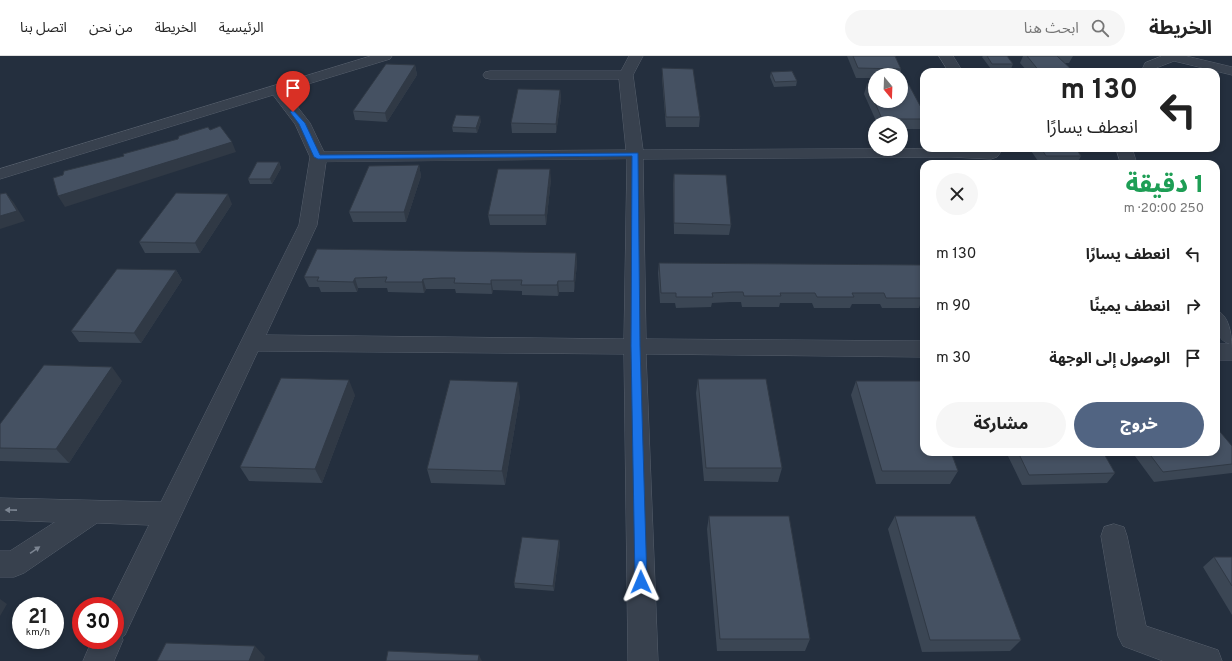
<!DOCTYPE html>
<html lang="ar">
<head>
<meta charset="utf-8">
<style>
  :root { --surface:#fff; --page:#f6f6f6; --text:#222; --muted:#767676; --line:#e0e0e0; --accent:#516482 }
  body { margin:0; font-family:Overpass,"Noto Sans Arabic",sans-serif; background:var(--page); color:var(--text); direction:rtl; height:100vh; display:flex; flex-direction:column; font-size:15px; white-space:nowrap }
  * { box-sizing:border-box; margin:0 }
  p { font-size:13px; color:var(--muted) }
  .icon { flex:none; width:22px; height:22px; fill:none; stroke:currentColor; stroke-width:2; stroke-linecap:round; stroke-linejoin:round }
  .map { position:relative; flex:1; overflow:hidden; direction:ltr }
  .drawer { position:absolute; left:920px; top:104px; width:300px; height:296px; display:flex; flex-direction:column; background:var(--surface); border-radius:12px; box-shadow:0 2px 6px #0003; direction:rtl }
  .drawer>* { flex:none }
  .top-card { position:absolute; left:920px; top:12px; width:300px; height:84px; border-radius:12px; box-shadow:0 2px 6px #0003; direction:rtl; background:#fff; color:var(--text); overflow:hidden }
  .needle { width:26px; rotate:161deg }
  .controls { position:absolute; left:868px; top:12px; display:grid; gap:8px }
  .controls a { display:grid; place-items:center; width:40px; height:40px; border-radius:50%; background:var(--surface); box-shadow:0 2px 6px #0003; font-size:20px }
  .speed { position:absolute; left:12px; top:541px; display:flex; gap:8px; font-size:20px; font-weight:700; text-align:center }
  .speed>* { display:grid; place-content:center; width:52px; height:52px; border-radius:50%; background:var(--surface); box-shadow:0 2px 6px #0003; line-height:1 }
  .speed small { font-size:10px; font-weight:400 }
  .speed .limit { border:6px solid #d22; background:#fff; color:#111 }
  .pin { position:absolute; display:grid; place-items:center; width:34px; height:34px; color:#fff; margin:-41px -17px; border-radius:50% 50% 50% 0; rotate:-45deg; box-shadow:0 0 4px #0007 }
  .pin .icon { rotate:45deg }
  .me { position:absolute; width:44px; margin:-22px; rotate:359deg; stroke-linejoin:round; filter:drop-shadow(0 0 3px #0008) }
  .turn { display:flex; align-items:center; gap:14px; height:84px; padding:0 16px; font-size:18px }
  .turn .icon { width:52px; height:52px; stroke-width:2.5 }
  .turn b { display:block; font-size:28px; line-height:34px }
  .round { display:grid; place-items:center; flex:none; width:42px; height:42px; border-radius:21px; background:var(--page) }
  .head { display:flex; align-items:center; justify-content:space-between; height:68px; padding:0 16px }
  h1 { font-size:24px; font-weight:800; line-height:30px; color:#1e9e55 }
  .primary-button { display:flex; gap:8px; margin-top:auto; padding:8px 16px }
  .primary-button a { flex:1; height:46px; border-radius:24px; background:var(--accent); color:#fff; font-size:16px; font-weight:800; line-height:46px; text-align:center }
  .primary-button a+a { background:var(--page); color:var(--text) }
  ul { padding:0; list-style:none }
  li { display:flex; align-items:center; gap:12px; height:52px; padding:0 16px }
  li div { flex:1 }
  li b { display:block; font-size:15px }
  li em { font-style:normal }
  header { display:flex; align-items:center; gap:24px; box-sizing:border-box; height:56px; padding:0 20px; background:var(--surface); border-bottom:1px solid var(--line) }
  header strong { font-size:19px }
  nav { display:flex; gap:22px; margin-inline-start:auto; font-size:14px }
  .search { width:280px; height:36px; background:var(--page); display:flex; align-items:center; gap:10px; box-sizing:border-box; padding:0 14px; border-radius:22px; color:var(--muted); font-size:15px }
  .map>svg:first-child { display:block }
</style>
</head>
<body>
<header>
<strong>الخريطة</strong>
<div class="search"><svg class="icon" aria-label="search" viewBox="0 0 24 24"><circle cx="10" cy="10" r="6"/><path d="M15 15l6 6"/></svg>ابحث هنا</div>
<nav><a>الرئيسية</a><a>الخريطة</a><a>من نحن</a><a>اتصل بنا</a></nav>
</header>
<div class="map">
<svg width="1232" height="605" viewBox="0 0 1232 605">
  <rect width="100%" height="100%" fill="#242f3e"/>
  <g fill="none" stroke-linecap="round" stroke-linejoin="round">
    <defs>
      <path id="minor" d="M371 0H392L390 3 285 35 310 67 324 96 626 94 619 23H490L485 22 483 19 485 16 490 15H621L629 0H643L633 19 643 94 1004 92 997 101 991 103 951 101 643 103 646 283 924 285V301L646 298 658 605H628L624 298 258 295 125 579 122 581 123 584 114 605H83L92 584H115V550H109L149 469 97 467 24 517 14 521H0V495H10L55 466 0 464V442L161 446 299 169 310 101 295 68 273 39 0 123V113ZM627 103 624 283 266 279 317 169 326 106Z
        M939 0H953L963 16H949Z
        M1162 0H1186L1232 11V19L1174 5 1156 12 1155 16H1141L1145 7Z
        M1116 92H1132L1137 108H1121Z
        M1216 254C1232 260 1232 285 1232 304H1216V288H1230C1214 283 1216 268 1216 254Z
        M1114 468 1124 471 1127 480 1146 570 1218 594 1222 605H1163L1123 590 1118 580 1101 480 1104 471Z"/>
    </defs>
    <use href="#minor" stroke="#565f6c" stroke-width="1"/>
    <use href="#minor" fill="#38414e" fill-rule="evenodd"/>
  </g>
  <path fill="#3b4654" d="M847 0H895L901 13 900 19H875V22H856Z
    M983 0H1007L1013 8 1011 13H991L982 1Z
    M1023 0H1073L1069 7H1065L1071 16H1028L1020 7Z
    M415 9 417 19 387 66 355 64 353 55Z
    M662 12 700 61 699 71H666L662 22Z
    M771 16 797 25 796 30 774 31 770 21Z
    M867 28 924 57V73H901V67H877L864 38Z
    M560 34 561 43 556 77H512L511 67Z
    M481 65 477 77 453 76 452 71Z
    M1029 92H1079L1078 95 1081 100 1077 108H1040Z
    M279 106 281 112 272 128H250L248 123Z
    M419 109 421 120 406 166H353L349 156Z
    M674 118 731 169 729 179 674 178 673 128Z
    M551 123 546 169H490L488 159Z
    M232 148 200 197H145L139 186Z
    M576 197 577 208 574 236H559L558 240 522 239V235L493 234 492 238 456 237 455 233H426L424 237 388 236 387 232H358L357 236H321L319 231H309L304 221Z
    M659 207 924 209V248L920 249 919 252H882L880 248H852L850 252H814L812 247H780L779 251H742L741 246H730L712 247 711 251 676 252 675 247H660L658 217Z
    M176 214 182 224 141 287 79 286 71 275Z
    M698 323 782 412 778 426 704 425 696 337Z
    M122 325 69 407 0 405V368Z
    M856 325 958 415 950 428H876L851 339Z
    M1216 328 1220 334 1216 339Z
    M355 339 322 427 249 425 240 411Z
    M520 340 505 429 431 427 427 413Z
    M1232 390V417L1154 426 1132 396H1216Z
    M1006 396H1103L1115 417 1107 427 1022 429Z
    M709 460 810 583 805 595H717L707 473Z
    M895 460 1021 584 1010 595 922 596 888 473Z
    M559 484 560 489 554 535 515 532 514 527Z
    M1214 501H1232V559L1203 511Z"/>
  <path fill="#303945" d="M415 9 417 19 387 66 385 57Z
    M560 34 561 43 556 77V68Z
    M480 60 481 65 477 77 476 72Z
    M232 86 236 96 65 151 58 140Z
    M279 106 281 112 272 128 270 123Z
    M419 109 421 120 406 166 404 156Z
    M550 113 551 123 546 169 545 159Z
    M6 137 14 147 25 165 0 173V160Z
    M228 138 232 148 200 197 195 187Z
    M576 197 577 208 574 236V225Z
    M176 214 182 224 141 287 134 277Z
    M355 222 358 232 357 236 353 226Z
    M423 223 426 233 424 237 422 226Z
    M491 224 493 234 492 238 491 228Z
    M558 225 559 236 558 240 557 229Z
    M112 311 122 325 69 407 56 393Z
    M349 324 355 339 322 427 315 413Z
    M518 326 520 340 505 429 502 415Z
    M559 484 560 489 554 535 553 530Z
    M0 543 7 548 0 560Z
    M255 590 265 601 264 605H249Z
    M479 599 482 605H478Z"/>
  <path fill="#455162" stroke="#303945" d="M853 0H895L901 13 858 12Z
    M987 0H1007L1013 8H992Z
    M1027 0H1057L1072 14 1069 15 1070 16H1040Z
    M386 8 415 9 385 57 353 55Z
    M662 12 693 13 700 61H666Z
    M792 15 797 25 775 26 771 16Z
    M867 28H875V45H901V29H909L924 57V63H882Z
    M518 33 560 34 556 68 511 67Z
    M456 59 480 60 476 72 452 71Z
    M220 70 232 86 58 140 53 122 63 119 64 115 124 100 123 98 178 83 179 80 208 71 210 74Z
    M1041 92H1079L1077 94 1081 100H1046Z
    M257 106H279L270 123H248Z
    M419 109 404 156H349L369 110Z
    M498 113H550L545 159H488Z
    M674 118 726 119 731 169 674 167Z
    M6 137 17 155 0 160V138Z
    M176 137 228 138 195 187 139 186Z
    M317 193 576 197 574 225H558L557 229H521L522 224H491V228L454 227 455 222H441L423 223 422 226H385L387 221 355 222 353 226 317 225 319 221H304Z
    M659 207 924 209V238H922L923 242H886L884 237H852L854 241H817L815 237H780L781 240H744L743 236H732L712 237 713 241H676V237H661Z
    M117 213 176 214 134 277 71 275Z
    M44 309 112 311 56 393 0 392V368Z
    M281 322 349 324 315 413 240 411Z
    M698 323H766L782 412H706Z
    M450 324 518 326 502 415 427 413Z
    M856 325H924V396H951L958 415H882Z
    M1216 328 1220 334H1216Z
    M1216 371 1232 390V408L1163 416 1148 396H1216Z
    M1018 396H1103L1115 417 1029 419Z
    M709 460H789L810 583H720Z
    M895 460H975L1021 584H930Z
    M522 481 559 484 553 530 514 527Z
    M1214 501H1232V530Z
    M166 587 255 590 249 605H157Z
    M388 595 479 599 478 605H386Z"/>
  <defs><path id="oneway-solid" d="M-6-.8H1V-3.2L6.5 0L1 3.2V.8H-6Z"/></defs>
  <g fill="#7c8592">
    <use href="#oneway-solid" transform="translate(11 454) rotate(-179)"/>
    <use href="#oneway-solid" transform="translate(35 494) rotate(-34)"/>
  </g>
  <path fill="#1a73e8" stroke="#114b97" d="M293 54 305 67 320 99 638 97 640 290 647 526 645 530 641 532 637 530 635 526 631 290 632 100 318 103 314 101 299 68 290 56Z"/>
</svg>
<div class="controls">
<a><svg class="needle" viewBox="-14 -14 28 28"><path d="M0-13l5 13h-10z" fill="#e53935"/><path d="M0 13l5-13h-10z" fill="#767676"/></svg></a>
<a><svg class="icon" aria-label="layers" viewBox="0 0 24 24"><path d="M12 4l9 5-9 5-9-5zM3 14l9 5 9-5"/></svg></a>
</div>
<div class="speed"><div>21<small>km/h</small></div><div class="limit">30</div></div>
<div class="pin" style="left:293px;top:56px;background:#d93025"><svg class="icon" aria-label="arrive" viewBox="0 0 24 24"><path d="M6 21V4h12l-3 4 3 4H6"/></svg></div>
<svg class="me" style="left:641px;top:526px" viewBox="-20 -20 40 40"><path d="M0-17L14 15 0 8-14 15z" fill="#1a73e8" stroke="#fff" stroke-width="4"/></svg>
<div class="top-card">
<div class="turn"><svg class="icon" aria-label="left" viewBox="0 0 24 24"><path d="M17 20v-9H6M10 6l-5 5 5 5"/></svg><div><b>130 m</b>انعطف يسارًا</div></div>
</div>
<section class="drawer">
<div class="head"><div><h1>1 دقيقة</h1><p>250 m · 20:00</p></div><a class="round"><svg class="icon" aria-label="close" viewBox="0 0 24 24"><path d="M6 6l12 12M18 6L6 18"/></svg></a></div>
<ul>
<li><svg class="icon" aria-label="left" viewBox="0 0 24 24"><path d="M17 20v-9H6M10 6l-5 5 5 5"/></svg><div><b>انعطف يسارًا</b></div><em>130 m</em></li>
<li><svg class="icon" aria-label="right" viewBox="0 0 24 24"><path d="M7 20v-9h11M14 6l5 5-5 5"/></svg><div><b>انعطف يمينًا</b></div><em>90 m</em></li>
<li><svg class="icon" aria-label="arrive" viewBox="0 0 24 24"><path d="M6 21V4h12l-3 4 3 4H6"/></svg><div><b>الوصول إلى الوجهة</b></div><em>30 m</em></li>
</ul>
<div class="primary-button"><a>خروج</a><a>مشاركة</a></div>
</section>
</div>
</body>
</html>
